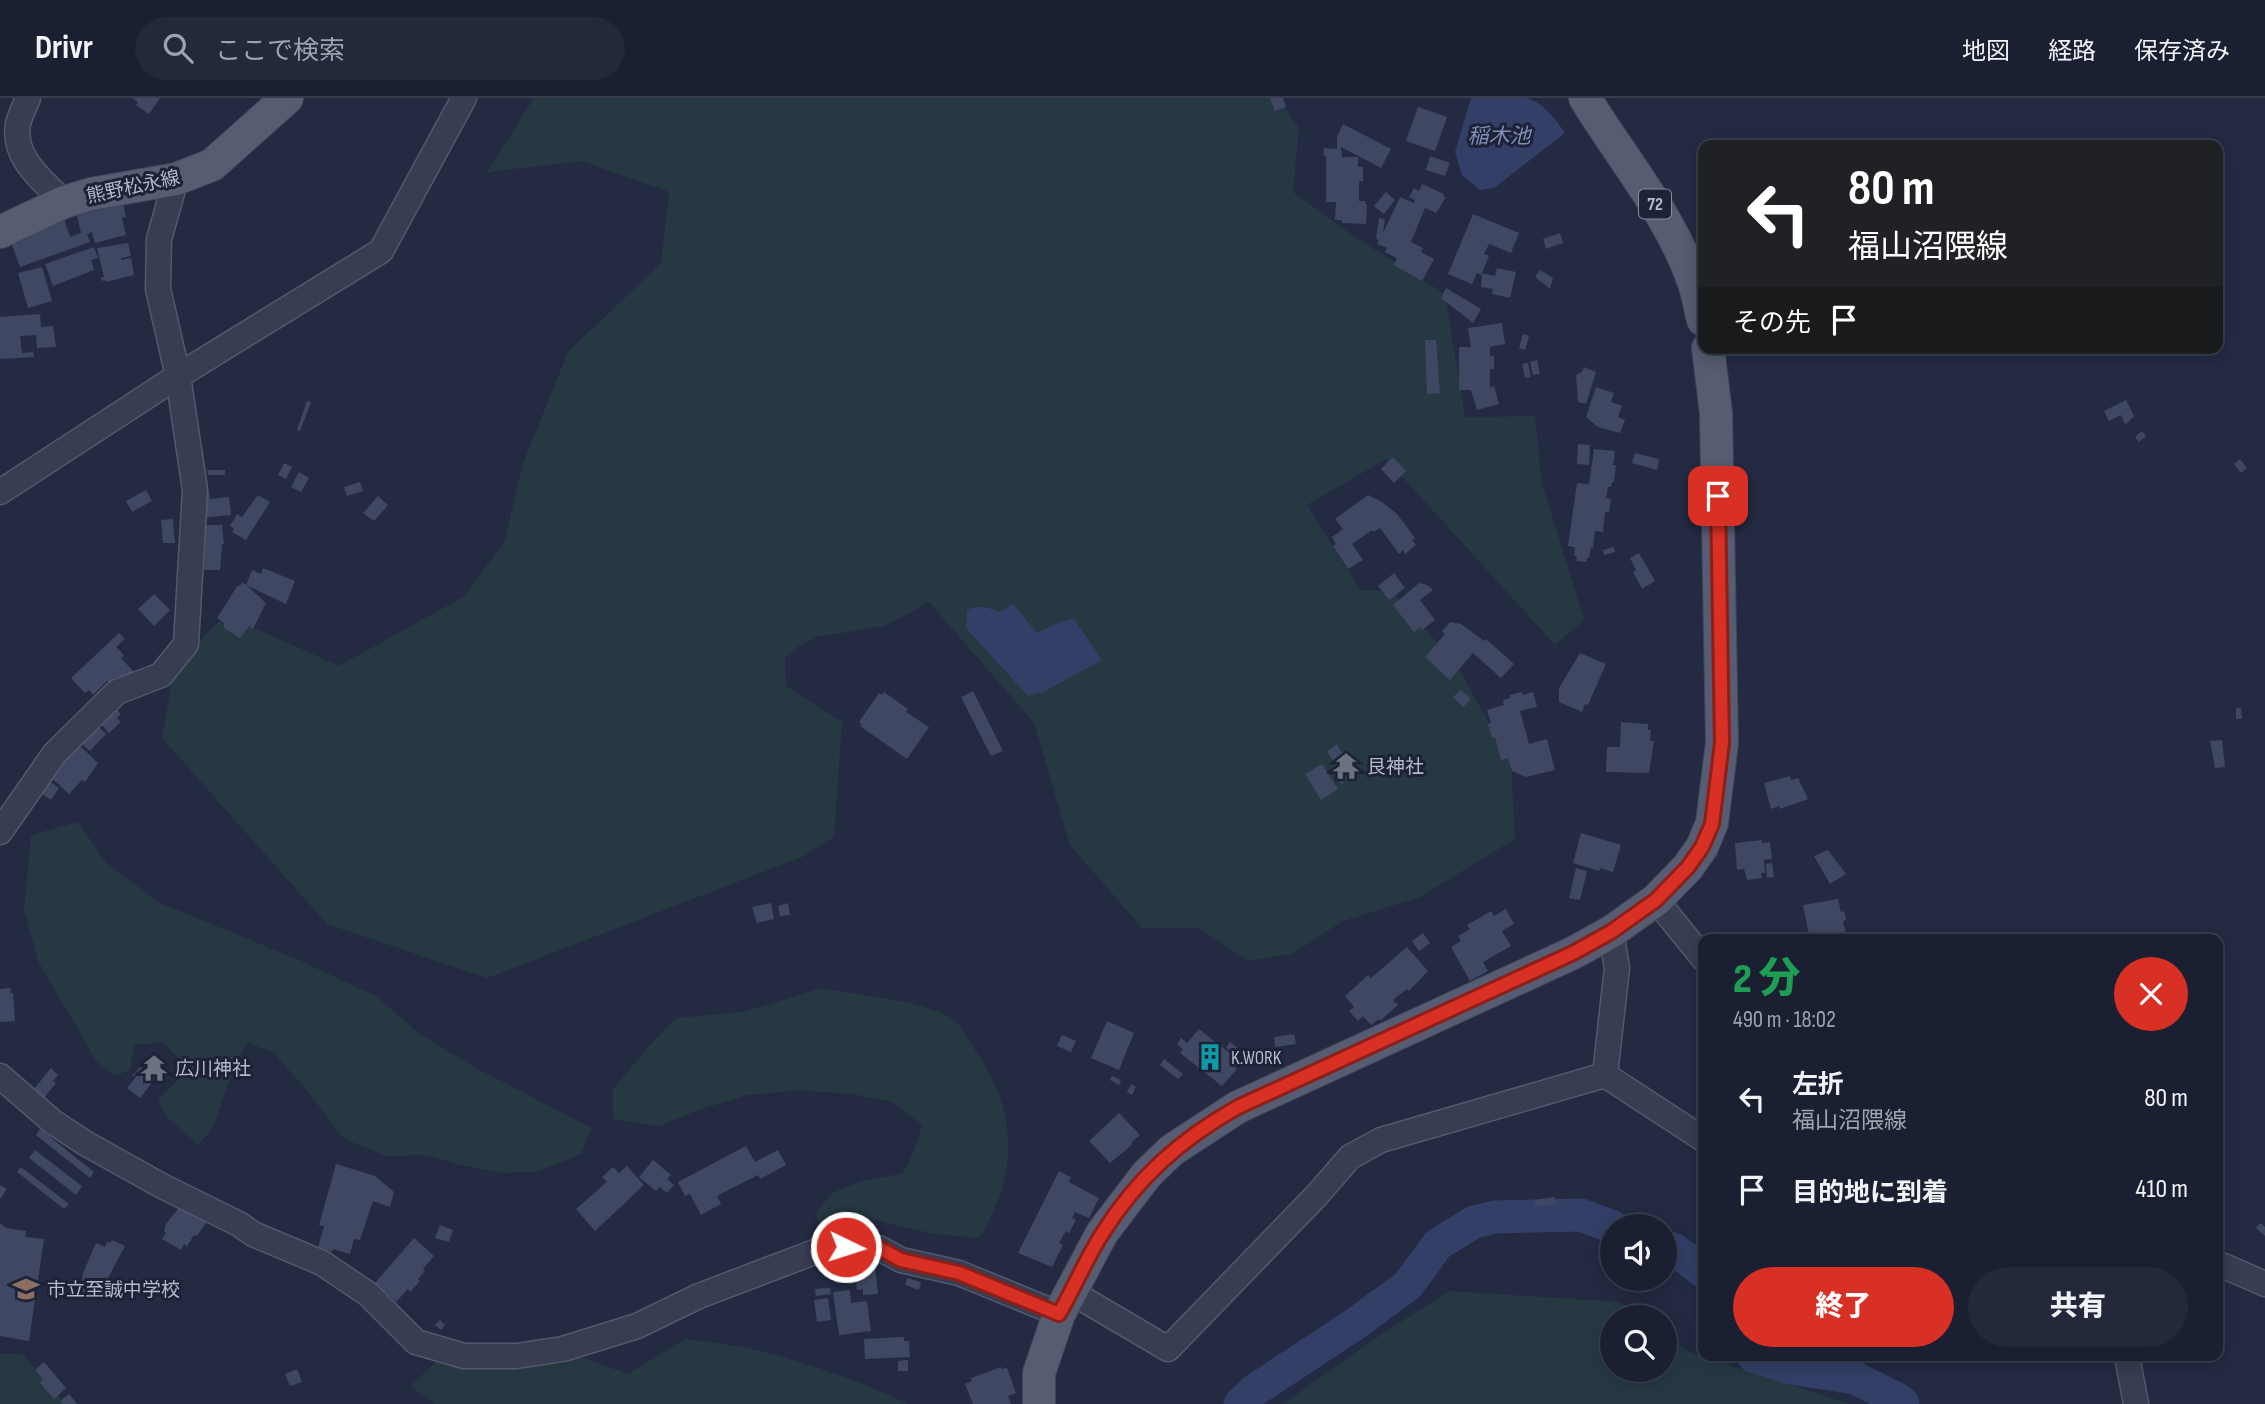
<!DOCTYPE html>
<html lang="ja">
<head>
<meta charset="utf-8">
<style>
  :root { --surface:#1a2032; --page:#23283a; --text:#f1f3f6; --muted:#9fa3ac; --line:#383e4d; --accent:#d93025 }
  body { margin:0; font-family:"Sofia Sans Condensed","Noto Sans JP",sans-serif; background:var(--page); color:var(--text); height:100vh; display:flex; flex-direction:column; font-size:26px; white-space:nowrap }
  * { box-sizing:border-box; margin:0 }
  p { font-size:23px; color:var(--muted) }
  .icon { flex:none; width:38px; height:38px; fill:none; stroke:currentColor; stroke-width:2; stroke-linecap:round; stroke-linejoin:round }
  .map { position:relative; flex:1; overflow:hidden }
  .drawer { position:absolute; left:1698px; top:836px; width:525px; height:427px; display:flex; flex-direction:column; background:var(--surface); border-radius:14px; box-shadow:0 4px 18px #0003,0 0 0 2px var(--line) }
  .drawer>* { flex:none }
  .guide { position:absolute; left:1698px; top:42px; width:525px; height:214px; border-radius:14px; box-shadow:0 4px 18px #0003,0 0 0 2px var(--line); background:#202124; color:#fff; overflow:hidden }
  .controls { position:absolute; left:1600px; top:1116px; display:grid; gap:14px }
  .controls a { display:grid; place-items:center; width:77px; height:77px; border-radius:50%; background:var(--surface); box-shadow:0 4px 18px #0003,0 0 0 2px var(--line); font-size:35px }
  .pin { position:absolute; display:grid; place-items:center; width:60px; height:60px; color:#fff; margin:-30px; border-radius:14px; box-shadow:0 4px 10px #0006 }
  .me { position:absolute; width:77px; margin:-38px; rotate:94deg; stroke-linejoin:round; filter:drop-shadow(0 0 5px #0008) }
  .turn { display:flex; align-items:center; gap:24px; height:147px; padding:0 35px; font-size:32px }
  .turn .icon { width:91px; height:91px; stroke-width:2.5 }
  .turn b { display:block; font-size:49px; line-height:60px }
  .then { display:flex; align-items:center; height:66px; padding:0 35px; background:#0003; gap:14px; font-size:26px }
  .round { display:grid; place-items:center; flex:none; width:74px; height:74px; border-radius:37px; background:var(--page) }
  .overview { display:flex; align-items:center; justify-content:space-between; height:119px; padding:0 35px }
  h1 { font-size:42px; font-weight:800; line-height:52px; color:#1e9e55 }
  .button { display:flex; gap:14px; margin-top:auto; padding:14px 35px }
  .button a { flex:1; height:80px; border-radius:42px; background:var(--accent); color:#fff; font-size:28px; font-weight:800; line-height:80px; text-align:center }
  .button a+a { background:var(--page); color:var(--text) }
  ul { padding:0; list-style:none }
  li { display:flex; align-items:center; gap:21px; height:91px; padding:0 35px }
  li div { flex:1 }
  li b { display:block; font-size:26px }
  li em { font-style:normal }
  header { display:flex; align-items:center; gap:42px; box-sizing:border-box; height:98px; padding:0 35px; background:var(--surface); border-bottom:2px solid var(--line) }
  header strong { font-size:33px }
  nav { display:flex; gap:38px; margin-inline-start:auto; font-size:24px }
  .search { width:490px; height:63px; background:var(--page); display:flex; align-items:center; gap:18px; box-sizing:border-box; padding:0 24px; border-radius:38px; color:var(--muted); font-size:26px }
  .map>svg:first-child { display:block }
</style>
</head>
<body>
<header>
<strong>Drivr</strong>
<div class="search"><svg class="icon" aria-label="search" viewBox="0 0 24 24"><circle cx="10" cy="10" r="6"/><path d="M15 15l6 6"/></svg>ここで検索</div>
<nav><a>地図</a><a>経路</a><a>保存済み</a></nav>
</header>
<div class="map">
<svg width="2265" height="1306" viewBox="0 0 2265 1306">
  <rect width="100%" height="100%" fill="#232a42"/>
  <path fill="#263943" d="M534 0H1278L1299 30 1293 94 1352 137 1445 196 1465 319 1535 318 1542 385 1584 522 1555 547 1386 361 1307 407 1360 492 1392 493 1458 569 1511 665 1515 741 1420 799 1343 823 1292 856 1248 863 1199 830H1142L1070 747 1034 625 929 504 885 528 817 539 799 548 785 560 786 588 842 624 834 739 802 759 487 880 327 826 162 640 172 582 203 539 226 517 339 568 465 498 505 442 522 368 568 254 661 165 669 94 582 63 487 74Z
    M78 724 106 765 160 805 297 861 377 899 420 936 476 970 592 1030 581 1056 537 1074 501 1075 456 1066 427 1057 386 1058 344 1041 309 995 273 954 247 945 228 985 213 1030 198 1047 167 1019 158 1001 180 980 178 959 163 944 134 947 130 972 114 978 97 964 39 865 24 813 31 737Z
    M822 890C856 897 932 903 956 924 964 932 971 946 977 955 1019 1016 1018 1079 979 1140L934 1136 875 1122 823 1131 815 1116 832 1095 859 1084 903 1075 915 1050 922 1027 892 1004 852 996 799 992 748 997 701 1011 659 1028 613 1021V991L648 949 676 920 743 914Z
    M1450 1193 1620 1204 1642 1220H1612V1272H1664V1236L1689 1254 1850 1306H1283L1386 1233Z
    M685 1241C763 1248 838 1273 908 1306H436L410 1288 442 1259 461 1264 563 1266 581 1259 628 1276Z
    M0 1256H22L66 1306H0Z"/>
  <path fill="#343f68" d="M1471 0H1526C1544 5 1555 20 1565 35L1494 90 1480 92 1462 77 1455 54Z
    M1013 506 1037 535 1060 524 1074 521 1102 562 1043 594 1028 598 966 530 967 512C980 507 986 509 999 514Z"/>
  <g fill="none" stroke-linecap="round" stroke-linejoin="round">
    <path stroke="#343f68" stroke-width="33" d="M1664 1148 1675 1152 1703 1173
      M1753 1258 1791 1270 1855 1280 1898 1301 1903 1306
      M1240 1306 1255 1292 1355 1226 1408 1187 1438 1146 1474 1124 1495 1119 1581 1117 1613 1129"/>
  </g>
  <path fill="#404762" d="M132 0H160L149 16 136 7 138 4Z
    M1270 0H1283L1286 9 1275 13Z
    M1418 9 1447 19 1435 53 1406 43Z
    M1343 26 1391 51 1381 70 1341 49 1342 59H1358V69H1363V83H1359V103H1365L1367 108 1366 126 1342 125V122H1335L1336 104H1326V58L1323 57 1324 50 1337 51V39Z
    M1430 58 1450 65 1445 78 1426 72Z
    M1422 86 1444 96 1443 98 1446 99 1436 115 1425 110 1411 144 1423 150 1421 154 1434 161 1422 183 1394 167 1397 160 1385 154 1387 150 1377 146 1379 142 1376 141 1379 120 1385 121 1383 135 1400 99 1414 105 1415 102 1409 99 1414 90 1419 93Z
    M1386 94 1395 102 1384 116 1374 108Z
    M123 106 126 119 122 120 126 137 95 145 92 134 87 136 90 144 20 169 11 144 64 121 70 139 81 135 77 117Z
    M1473 116 1519 135 1511 155 1489 146 1484 156 1489 158 1481 177 1477 175 1472 186 1448 176Z
    M1560 135 1563 145 1546 151 1543 141Z
    M128 145 131 158 121 160V162L131 160 134 177 106 184 105 182 102 183 101 179H104L97 150Z
    M94 149 98 160 91 162 94 172 53 188 45 166Z
    M42 169 52 203 28 210 18 175Z
    M1497 170 1516 174 1510 200 1492 196 1493 191 1481 189 1482 175 1495 178Z
    M1540 172 1553 180 1550 191 1535 179Z
    M1446 190 1481 211 1473 225 1441 200Z
    M40 216 41 229 53 228 56 249 37 250 36 237 20 238 22 255 33 254 34 259 0 261V219Z
    M1502 225 1505 246 1490 249V258H1494V271H1490V290L1494 288 1499 306 1477 312 1471 292H1459V249H1471L1468 230Z
    M1523 236 1529 238 1525 252 1519 250Z
    M1425 242H1436L1440 295 1427 296Z
    M1537 262 1540 276 1533 277 1530 264Z
    M1528 265 1531 279 1525 280 1522 266Z
    M1584 269 1596 274 1586 306 1578 304 1576 277 1582 274Z
    M1596 289 1614 295 1611 304 1622 308 1618 319 1625 322 1620 335 1598 329 1586 319Z
    M2126 302 2134 318 2125 327 2121 317 2109 323 2104 313Z
    M307 303 311 304 300 333 297 332Z
    M2142 333 2146 338 2139 344 2135 339Z
    M1578 346 1590 347 1589 367 1577 366Z
    M1594 351 1615 353 1613 367H1616L1614 384H1612L1611 389H1608L1606 400 1611 401 1609 414H1605L1603 434 1595 433 1593 450 1591 449 1589 460H1587L1586 464 1576 463 1577 458H1574L1575 449 1568 448 1577 385 1589 386Z
    M1635 355 1659 361 1657 372 1632 365Z
    M1393 359 1406 373 1394 385 1381 371Z
    M2240 361 2247 370 2241 375 2234 366Z
    M284 365 292 369 286 381 278 377Z
    M207 372H225V377H208Z
    M299 374 309 380 301 394 291 389Z
    M360 384 363 393 347 398 344 389Z
    M146 392 152 403 132 414 126 403Z
    M209 394 210 401 229 399 231 417 193 421 190 395Z
    M258 397 270 404 246 442 232 434 234 431 230 428 237 416 242 419Z
    M1368 397 1382 404 1397 416 1415 440 1412 442 1416 447 1405 456 1403 452 1399 456 1380 430 1374 434 1372 432 1352 446 1363 462 1348 471 1333 448 1336 446 1332 439 1343 431 1335 421Z
    M378 398 388 407 374 423 363 415Z
    M173 421 175 445H163L161 422Z
    M191 427H222L224 446H222L220 472H190Z
    M1614 449 1615 454 1604 457 1603 452Z
    M1639 455 1655 483 1642 491 1633 474 1636 472 1630 460Z
    M263 470 295 483 286 506 246 487 266 505 253 531 249 528 240 540 224 530V525L217 520 238 487 240 488 242 484 246 487 252 472 261 476Z
    M1394 475 1405 490 1389 502 1378 488Z
    M1419 485 1427 487 1433 492 1420 502 1435 522 1422 532 1420 529 1414 534 1393 507Z
    M154 496 170 512 154 528 138 511Z
    M1450 524 1461 526 1484 543 1486 541 1514 566 1501 580 1473 555 1450 582 1425 559 1445 536 1442 533Z
    M119 535 125 541 116 549 124 557 121 560 134 574 115 591 107 583 93 597 89 592 85 595 71 580Z
    M1580 555 1606 566 1588 607 1585 606 1582 614 1559 604V590Z
    M1461 592 1471 601 1463 609 1453 599Z
    M973 593 1003 653 991 658 961 599Z
    M884 594 908 611 906 614 929 629 907 661 860 628 862 626 859 624 879 595 882 597Z
    M1522 594 1523 597 1533 594 1537 609 1520 613 1529 646 1547 641 1555 672 1526 679 1512 673 1508 660 1501 662 1495 639 1492 640 1488 626 1491 625 1487 612 1504 607 1503 602 1510 600V597Z
    M113 607 121 616 117 620 121 624 109 635 97 622Z
    M2236 610H2241L2242 621H2236Z
    M93 624 106 636 90 653 77 642Z
    M1621 624 1648 626V632H1651L1650 643H1654L1649 675 1606 674 1607 649H1620Z
    M2222 642 2225 669 2215 670 2210 643Z
    M75 643 98 665 85 684 82 682 69 696 46 675Z
    M1337 646 1347 664 1351 662 1359 676 1341 686 1333 672 1337 670 1327 653Z
    M1322 666 1338 691 1321 702 1305 676Z
    M42 678 59 690 51 702 35 691Z
    M1790 678 1791 682 1798 680 1808 701 1780 711 1779 708 1771 711 1764 685Z
    M1581 735 1621 747 1613 774 1600 770 1599 773 1573 765Z
    M1762 742V745L1770 744 1772 761 1764 762 1765 775H1761L1762 780 1747 782 1744 771 1737 772 1735 745Z
    M1828 752 1846 776 1830 786 1814 758Z
    M1772 765 1774 779 1767 780 1766 766Z
    M1576 770 1587 773 1580 802 1569 800Z
    M1838 801 1841 814 1844 813 1846 822 1843 823 1847 842H1820L1818 835 1809 837 1803 807Z
    M771 805 774 821 757 825 752 809Z
    M788 805 790 817 780 818 778 808Z
    M1506 811 1514 826 1502 833 1511 848 1483 864 1488 873 1470 883 1451 849 1461 843 1458 838 1470 831 1467 827 1491 813 1494 818Z
    M1423 835 1430 845 1419 853 1412 843Z
    M1407 849 1428 873 1409 893 1407 891 1393 902 1398 907 1380 923 1379 921 1371 927 1363 918 1358 923 1349 913 1354 909 1345 898 1368 877 1371 880Z
    M10 890 11 895H13L15 923 0 924V891Z
    M1107 923 1134 935 1119 972 1091 960Z
    M1199 931 1240 963 1235 970 1237 971 1222 988 1180 955 1183 951 1177 946 1181 940 1187 945Z
    M1294 936 1296 946 1275 949 1274 939Z
    M1062 937 1076 943 1071 954 1057 948Z
    M1230 944 1239 951 1234 956 1226 949Z
    M1164 961 1183 976 1178 981 1160 967Z
    M140 969 155 981 140 1000 127 990 136 979 133 977Z
    M51 970 58 977 53 983 56 985 44 1000 34 991Z
    M1112 978 1121 982 1119 987 1110 982Z
    M1131 986 1136 989 1132 997 1127 994Z
    M1119 1015 1140 1037 1131 1045 1133 1046 1110 1065 1089 1043Z
    M40 1031 94 1074 90 1080 36 1037Z
    M746 1048 755 1064 778 1052 786 1067 760 1081 758 1077 717 1098 721 1106 701 1117 690 1096 685 1098 678 1084Z
    M35 1052 82 1088 76 1097 29 1060Z
    M653 1062 671 1077 667 1081 674 1087 667 1095 660 1089 656 1093 639 1079Z
    M336 1066 375 1078 394 1094 390 1109 373 1103 360 1142 354 1141 350 1156 333 1151 332 1154 318 1150 324 1128 319 1127Z
    M627 1068 644 1087 595 1133 576 1111 607 1084 602 1079 613 1069 619 1075Z
    M21 1069 69 1106 64 1111 17 1074Z
    M1059 1073 1071 1079 1069 1084 1099 1100 1089 1120 1075 1114 1072 1120 1076 1122 1069 1135 1066 1133 1059 1145 1063 1147 1052 1169 1018 1155Z
    M0 1087 7 1091 0 1101Z
    M1555 1099 1556 1106 1535 1109 1534 1102Z
    M181 1107 207 1123 197 1138 194 1137 187 1148 184 1146 181 1152 162 1141 166 1135 164 1133 166 1126Z
    M0 1125 6 1130 26 1133 25 1139 44 1141 29 1243 0 1238Z
    M2260 1125 2265 1129V1138L2256 1130Z
    M440 1127 453 1132 449 1144 435 1140Z
    M414 1140 434 1158 423 1171 425 1173 418 1181 420 1183 410 1194 408 1191 396 1204 375 1185Z
    M112 1142 125 1148 107 1182 110 1183 106 1201 80 1196 83 1175 96 1145 105 1149 107 1143 110 1145Z
    M1605 1150 1612 1152 1610 1159 1602 1157Z
    M875 1167 878 1196 863 1197V1191L857 1192 855 1169Z
    M907 1180 921 1184 919 1192 905 1187Z
    M830 1190 831 1196 816 1198 815 1191Z
    M850 1192 851 1205 867 1203 871 1233 839 1237 833 1194Z
    M828 1200 831 1222 817 1224 814 1202Z
    M440 1222 445 1227 441 1232 435 1227Z
    M904 1239V1243H909L910 1259 865 1261 864 1241Z
    M908 1262V1273H898V1263Z
    M44 1264 66 1290 54 1301 40 1285 43 1281 35 1272Z
    M1001 1269 1002 1271 1007 1270 1016 1295 1008 1298 1011 1306H973L965 1286 972 1283 971 1280Z
    M297 1271 302 1284 290 1288 285 1276Z
    M69 1296 77 1306H63L60 1303Z"/>
  <g fill="none" stroke-linecap="round" stroke-linejoin="round">
    <defs>
      <path id="minor" d="M28 0C25 8 20 17 18 26 12 60 43 83 64 104
        M0 394 178 278 381 153 464 0
        M0 734 55 655 117 594 161 577 186 546 195 392 178 278 158 191 159 141 176 81
        M1656 802 1703 860
        M1605 977 1617 870 1611 834
        M0 978 53 1024 85 1045 162 1088 239 1126 253 1136 322 1165 368 1196 416 1244 464 1258H516L563 1251 637 1228 699 1198 817 1153 846 1149 879 1150 901 1162 959 1175 1059 1216
        M2217 1165 2265 1186
        M1071 1194 1168 1251 1317 1097 1350 1059 1381 1042 1605 977 1703 1041
        M2127 1258 2136 1306"/>
      <path id="major" d="M1585 0C1622 61 1670 116 1694 185 1698 197 1700 210 1703 222
        M0 134 64 104 91 96 176 81 212 67 287 0
        M1039 1306V1275L1059 1216 1102 1135 1147 1076 1172 1052 1238 1009 1573 855 1611 834 1656 802 1688 769 1702 749 1712 725 1722 645 1716 315 1708 250"/>
    </defs>
    <use href="#minor" stroke="#53586c" stroke-width="27"/>
    <use href="#major" stroke="#42465b" stroke-width="34"/>
    <use href="#minor" stroke="#383d51" stroke-width="24"/>
    <use href="#major" stroke="#565c71" stroke-width="32"/>
  </g>
  <g fill="none" stroke-linecap="round" stroke-linejoin="round">
    <defs>
      <path id="route" d="M846 1149 879 1150 901 1162 959 1175 1059 1216C1074 1190 1086 1161 1102 1136 1137 1080 1181 1041 1238 1009L1573 855 1611 834 1656 802 1688 769 1702 749 1712 726 1722 645 1718 398"/>
    </defs>
    <use href="#route" stroke="#8d1f18" stroke-width="18"/>
    <use href="#route" stroke="#d93025" stroke-width="12"/>
  </g>
  <defs>
    <symbol id="temple-bare" viewBox="-9 -9 18 18"><path d="M0-6L5-2H3V0L6.5 2.5H4V6H1.5V3h-3V6H-4V2.5H-6.5L-3 0V-2H-5Z" fill="#6b7280" stroke="#1d2237" stroke-width="2.5" paint-order="stroke"/></symbol>
    <symbol id="building-bare" viewBox="-9 -9 18 18"><path d="M-4-6H4V6H1V3H-1V6H-4ZM-2.5-4.3h1.7v1.8h-1.7ZM.8-4.3h1.7v1.8H.8ZM-2.5-1h1.7V.8h-1.7ZM.8-1h1.7V.8H.8Z" fill="#0f9aa8" stroke="#1d2237" stroke-width="2.5" paint-order="stroke"/></symbol>
    <symbol id="school-bare" viewBox="-9 -9 18 18"><path d="M0-5L7-2L0 1L-7-2ZM-4 1L0 2.5L4 1V4Q0 6-4 4Z" fill="#8d6e63" stroke="#1d2237" stroke-width="2.5" paint-order="stroke"/></symbol>
  </defs>
  <g fill-rule="evenodd">
    <use href="#temple-bare" x="1327" y="649" width="38" height="38"/>
    <use href="#building-bare" x="1191" y="940" width="38" height="38"/>
    <use href="#temple-bare" x="135" y="951" width="38" height="38"/>
    <use href="#school-bare" x="7" y="1172" width="38" height="38"/>
  </g>
  <g text-anchor="middle" stroke-width="6" stroke-linejoin="round" paint-order="stroke">
    <rect fill="#1d2237" stroke="#878c9f" stroke-width="2" x="1639" y="91.5" width="32" height="29" rx="5"/>
    <g font-size="18" font-weight="bold" fill="#b5b9cc">
      <text x="1655" y="112">72</text>
    </g>
    <g font-size="19" fill="#b5b9cc" stroke="#1d2237">
      <text transform="translate(133 88) rotate(-12)" y="7">熊野松永線</text>
    </g>
    <g font-size="19" fill="#b5b9cc" stroke="#1d2237" text-anchor="start">
      <text x="1367" y="675">艮神社</text>
      <text x="1231" y="966">K.WORK</text>
      <text x="175" y="977">広川神社</text>
      <text x="47" y="1198">市立至誠中学校</text>
    </g>
    <g font-size="21" font-style="italic" fill="#818eb9" stroke="#1d2237">
      <text x="1499" y="45">稲木池</text>
    </g>
  </g>
</svg>
<div class="controls">
<a><svg class="icon" aria-label="sound" viewBox="0 0 24 24"><path d="M4 9h4l5-4v14l-5-4H4zM17 9q2 3 0 6"/></svg></a>
<a><svg class="icon" aria-label="search" viewBox="0 0 24 24"><circle cx="10" cy="10" r="6"/><path d="M15 15l6 6"/></svg></a>
</div>
<div class="pin" style="left:1718px;top:398px;background:#d93025"><svg class="icon" aria-label="arrive" viewBox="0 0 24 24"><path d="M6 21V4h12l-3 4 3 4H6"/></svg></div>
<svg class="me" style="left:846px;top:1149px" viewBox="-20 -20 40 40"><circle r="17" fill="#d93025" stroke="#fff" stroke-width="3"/><path d="M0-11L8 9 0 5-8 9z" fill="#fff"/></svg>
<div class="guide">
<div class="turn"><svg class="icon" aria-label="left" viewBox="0 0 24 24"><path d="M17 20v-9H6M10 6l-5 5 5 5"/></svg><div><b>80 m</b>福山沼隈線</div></div>
<div class="then">その先<svg class="icon" aria-label="arrive" viewBox="0 0 24 24"><path d="M6 21V4h12l-3 4 3 4H6"/></svg></div>
</div>
<section class="drawer">
<div class="overview"><div><h1>2 分</h1><p>490 m · 18:02</p></div><a class="round" style="background:#d93025;color:#fff"><svg class="icon" aria-label="close" viewBox="0 0 24 24"><path d="M6 6l12 12M18 6L6 18"/></svg></a></div>
<ul>
<li><svg class="icon" aria-label="left" viewBox="0 0 24 24"><path d="M17 20v-9H6M10 6l-5 5 5 5"/></svg><div><b>左折</b><p>福山沼隈線</p></div><em>80 m</em></li>
<li><svg class="icon" aria-label="arrive" viewBox="0 0 24 24"><path d="M6 21V4h12l-3 4 3 4H6"/></svg><div><b>目的地に到着</b></div><em>410 m</em></li>
</ul>
<div class="button"><a>終了</a><a>共有</a></div>
</section>
</div>
</body>
</html>
